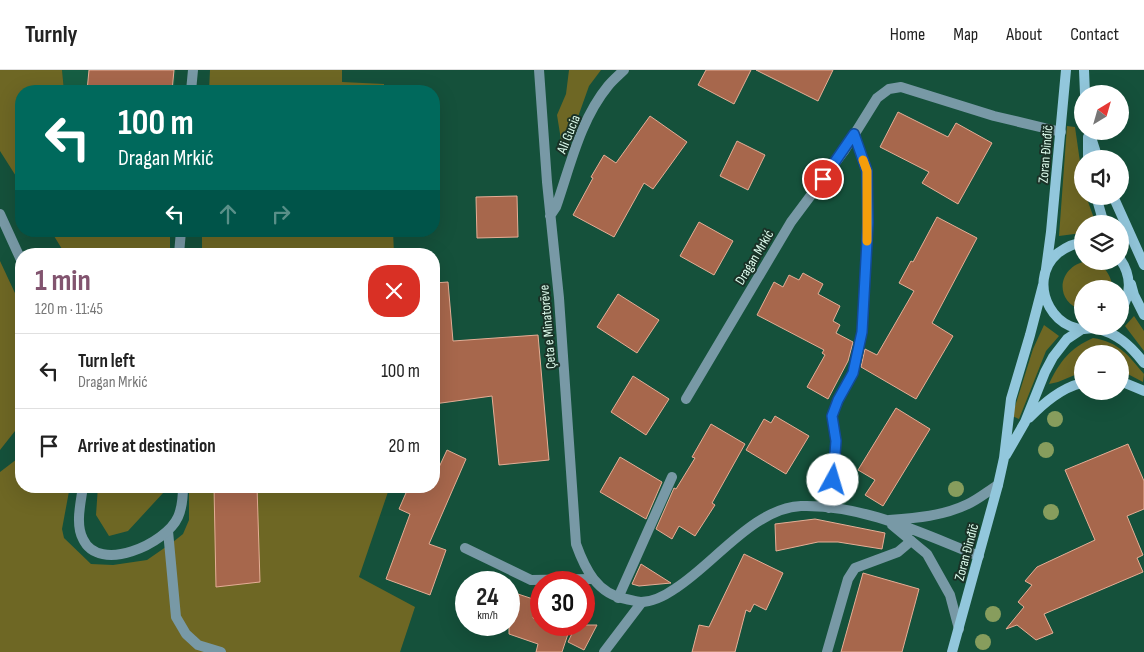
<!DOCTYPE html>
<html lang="en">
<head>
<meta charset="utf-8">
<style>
  :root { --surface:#fff; --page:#f2f2f2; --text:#222; --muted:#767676; --line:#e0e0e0; --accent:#82546f }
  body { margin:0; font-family:"Sofia Sans Condensed",sans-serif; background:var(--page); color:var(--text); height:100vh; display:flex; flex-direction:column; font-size:19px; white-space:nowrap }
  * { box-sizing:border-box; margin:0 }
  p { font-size:16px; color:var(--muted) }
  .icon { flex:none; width:28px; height:28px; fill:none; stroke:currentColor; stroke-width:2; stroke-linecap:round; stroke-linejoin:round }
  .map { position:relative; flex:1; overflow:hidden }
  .drawer { position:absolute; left:15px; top:178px; width:425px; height:245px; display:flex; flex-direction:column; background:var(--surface); border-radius:20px; box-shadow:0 5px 20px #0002 }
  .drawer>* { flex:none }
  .hud { position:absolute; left:15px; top:15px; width:425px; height:152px; border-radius:20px; box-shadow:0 5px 20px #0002; background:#00695c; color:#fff; overflow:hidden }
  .needle { width:32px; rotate:37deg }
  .tools { position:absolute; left:1074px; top:15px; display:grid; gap:10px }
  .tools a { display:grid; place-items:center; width:55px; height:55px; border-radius:50%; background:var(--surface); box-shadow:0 5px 20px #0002; font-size:25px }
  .speed { position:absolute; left:455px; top:501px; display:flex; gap:10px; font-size:25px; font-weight:700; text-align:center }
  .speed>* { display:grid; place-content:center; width:65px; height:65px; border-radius:50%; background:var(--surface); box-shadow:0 5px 20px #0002; line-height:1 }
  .speed small { font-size:12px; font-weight:400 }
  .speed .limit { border:8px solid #d22; background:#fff; color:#111 }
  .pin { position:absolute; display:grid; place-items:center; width:42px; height:42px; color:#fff; margin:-21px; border:2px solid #fff; border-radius:50%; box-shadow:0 1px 5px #0007 }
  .me { position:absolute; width:55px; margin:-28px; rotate:6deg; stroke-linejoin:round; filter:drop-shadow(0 0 4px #0008) }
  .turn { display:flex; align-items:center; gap:18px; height:105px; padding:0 20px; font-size:22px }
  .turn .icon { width:65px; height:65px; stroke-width:2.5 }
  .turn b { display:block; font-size:35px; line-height:42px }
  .lanes { display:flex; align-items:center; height:48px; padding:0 20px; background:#0003; justify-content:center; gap:25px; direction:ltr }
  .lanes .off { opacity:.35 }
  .round { display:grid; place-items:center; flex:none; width:52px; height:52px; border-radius:20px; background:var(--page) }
  .overview { display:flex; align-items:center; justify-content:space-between; height:85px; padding:0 20px }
  h1 { font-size:30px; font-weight:700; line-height:38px; color:var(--accent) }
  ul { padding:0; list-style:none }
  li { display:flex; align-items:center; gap:15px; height:75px; padding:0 20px; border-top:1px solid var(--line) }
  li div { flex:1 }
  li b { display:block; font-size:19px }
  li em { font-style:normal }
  header { display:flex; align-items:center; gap:30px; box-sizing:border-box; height:70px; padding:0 25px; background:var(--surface); border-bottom:1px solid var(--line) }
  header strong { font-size:24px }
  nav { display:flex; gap:28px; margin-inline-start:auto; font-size:18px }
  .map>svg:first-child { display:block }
</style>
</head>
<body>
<header>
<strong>Turnly</strong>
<nav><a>Home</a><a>Map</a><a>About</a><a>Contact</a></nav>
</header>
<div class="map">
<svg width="1144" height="582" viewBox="0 0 1144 582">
  <rect width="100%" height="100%" fill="#15513b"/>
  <path fill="#165e43" d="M62 0H176L174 21H64Z"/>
  <path fill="#6e6724" d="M0 0H62L64 21H21V114L0 81Z
    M210 0H342V12L384 14V21H209Z
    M569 0H601L589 16 568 75 562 76 557 45 566 24Z
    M1067 56 1075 57 1082 106V126H1086L1096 154H1082V163L1059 166Z
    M51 161H170V184H65Z
    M202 161H393L394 184H202Z
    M0 191 21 236V349L15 361 0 380Z
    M1087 191C1103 193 1110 202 1113 218L1082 219V240C1053 231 1058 196 1087 191Z
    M1134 246 1144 261V281L1125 256Z
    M1044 255 1059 266 1046 281 1019 349 1012 346 1033 279Z
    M1093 268C1119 272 1128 285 1144 304L1143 312 1120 300V284H1082V302L1058 312 1049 314C1060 291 1070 278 1093 268Z
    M21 381V416H70L62 459 64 468 91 494 113 495 147 490 173 472 183 464 189 450V416H390L359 507 415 537 400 582H0V402L17 389Z
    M98 416H164L163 423 128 461 109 466 96 445Z"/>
  <path fill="#a7674c" stroke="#e5ae96" d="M89 0H174L172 21H87Z
    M706 0H751L734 34 698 15Z
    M756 0H833L818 31Z
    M898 42 948 67 956 53 992 73 958 134 922 113 929 102 880 77Z
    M650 46 687 72 653 119 644 113 614 167 573 145 593 108 591 107 604 85 616 93Z
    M737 71 765 85 748 120 720 106Z
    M517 126 518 167 477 168 476 127Z
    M937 147 977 168 932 253 953 266 916 329 861 297 865 279 877 285 914 221 899 213 911 191 913 192Z
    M699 152 733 171 714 205 680 186Z
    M803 203 823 214 818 224 840 236 833 251 840 255 836 263 853 272 848 291 828 329 807 317 825 285 822 283 824 280 757 245 774 212 783 217 789 205 799 210Z
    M448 212 453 271 538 265 549 390 499 395 492 326 434 334V213Z
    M618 224 659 250 637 283 597 257Z
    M633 306 669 329 646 365 611 342Z
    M896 338 930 359 883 436 865 425 875 410 858 400Z
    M775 346 809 366 786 404 746 380 764 349 771 353Z
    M711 354 745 374 712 433 715 435 695 466 679 456 672 469 656 459 674 418 676 419 695 388 692 387Z
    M1128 374 1144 411V439L1127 446 1143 485 1137 488 1143 502 1044 544 1053 563 1036 570 1017 555 1006 559 1024 537 1018 532 1032 515 1025 511 1037 497 1095 470 1065 400Z
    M447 380 466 389 429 474 446 480 430 525 386 509 410 444 399 439 409 416H434V408Z
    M620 387 662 412 646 449 600 422Z
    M214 416H257L260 512 216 517Z
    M815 449 885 463 882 479 838 472H818L776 481 775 454Z
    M744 484 783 503 766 540 754 534 750 542 746 540 735 582H692L699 555 709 557Z
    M641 494 671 513 639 516 632 514Z
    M863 503 919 519 902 582H841Z
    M509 521 539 531 533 548 541 551V555H553L569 561 562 582H536L538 574 509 564Z
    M576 555H597L584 580 568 572Z"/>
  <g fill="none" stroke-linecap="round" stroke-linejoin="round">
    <path stroke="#7899a6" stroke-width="10" d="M168 461 176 547 186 564 198 575 221 582
      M465 478 531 510 592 509
      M618 528 672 407
      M604 582 642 532
      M827 582 848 509 855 498 898 482 911 471"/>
    <path stroke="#7899a6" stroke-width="10" d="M539 0 547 112 559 228 576 474C585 499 597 524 626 529 631 530 637 532 641 532 654 532 666 525 676 518 715 493 754 438 801 436 863 434 923 464 979 486
      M191 21 193 0
      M0 144 21 190
      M550 146 556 137C570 97 580 50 608 16 613 10 619 5 624 0
      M179 184 181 161
      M686 329 791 152 844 81 877 28 889 19 901 17 994 46 1061 62
      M83 416C81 432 75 454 83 469 99 504 166 474 178 447 182 438 183 425 183 416
      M829 438 836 371 832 346 838 330 853 303 862 262 868 153 867 101 854 65
      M889 450C917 448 943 446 968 434 979 429 988 421 998 415
      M892 455 927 484 950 525 959 559"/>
    <path stroke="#92c7dc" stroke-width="10" d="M1084 0 1085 24
      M1089 61 1098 89
      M1088 67V89
      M1096 126 1104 154
      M1113 126 1144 195
      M1082 173C1073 173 1065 178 1058 183 1023 213 1057 273 1099 256
      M1120 189C1132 206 1131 225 1120 242
      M1046 199 1051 162 1066 0
      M1131 214 1134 225 1144 245
      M1095 258C1117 263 1130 275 1144 293
      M1120 311 1144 321
      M1029 348C1044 333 1061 318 1082 313
      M1006 385 1025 352 1045 302 1053 287 1067 269 1082 259
      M952 582 998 415 1004 388 1011 329 1030 265 1043 215"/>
  </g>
  <g fill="#879d5d">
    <circle cx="1055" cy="349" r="8"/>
    <circle cx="1046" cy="380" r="8"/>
    <circle cx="956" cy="419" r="8"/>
    <circle cx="1051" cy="442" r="8"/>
    <circle cx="993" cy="544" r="8"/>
    <circle cx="983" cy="572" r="8"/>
  </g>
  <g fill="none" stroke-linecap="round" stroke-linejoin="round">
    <defs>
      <path id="route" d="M823 109 854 64 867 101 868 153 862 262 853 303 838 330 832 346 836 371 833 410"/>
    </defs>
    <use href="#route" stroke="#114b97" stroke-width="12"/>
    <use href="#route" stroke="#1a73e8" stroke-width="9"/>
    <path stroke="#f59e0b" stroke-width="9" d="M863 90 867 101V171"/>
  </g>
  <g text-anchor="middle" stroke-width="4" stroke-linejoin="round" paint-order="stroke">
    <g font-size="14" fill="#defced" stroke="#1a3227">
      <text transform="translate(568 64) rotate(-68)" y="5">Ali Gucia</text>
      <text transform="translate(1045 84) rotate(-85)" y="5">Zoran Đinđič</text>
      <text transform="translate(754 187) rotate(-59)" y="5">Dragan Mrkić</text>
      <text transform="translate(547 257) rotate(-95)" y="5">Çeta e Minatorëve</text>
      <text transform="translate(966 482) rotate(-75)" y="5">Zoran Đinđič</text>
    </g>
  </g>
</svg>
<div class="tools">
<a><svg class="needle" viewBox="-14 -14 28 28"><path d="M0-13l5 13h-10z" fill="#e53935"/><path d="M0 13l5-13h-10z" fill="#767676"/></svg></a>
<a><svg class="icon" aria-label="sound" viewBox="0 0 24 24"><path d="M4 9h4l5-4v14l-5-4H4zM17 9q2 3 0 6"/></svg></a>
<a><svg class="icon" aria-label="layers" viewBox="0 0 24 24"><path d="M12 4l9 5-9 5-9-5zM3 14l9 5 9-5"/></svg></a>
<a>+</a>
<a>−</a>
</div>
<div class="speed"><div>24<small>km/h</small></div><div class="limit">30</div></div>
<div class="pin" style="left:823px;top:109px;background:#d93025"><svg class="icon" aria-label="arrive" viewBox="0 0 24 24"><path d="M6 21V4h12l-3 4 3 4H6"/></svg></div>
<svg class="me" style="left:833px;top:410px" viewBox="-20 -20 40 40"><circle r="19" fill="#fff"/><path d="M0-13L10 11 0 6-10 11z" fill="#1a73e8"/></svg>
<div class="hud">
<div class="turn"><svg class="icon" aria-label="left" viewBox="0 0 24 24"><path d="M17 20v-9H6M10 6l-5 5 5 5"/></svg><div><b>100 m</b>Dragan Mrkić</div></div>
<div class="lanes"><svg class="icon" aria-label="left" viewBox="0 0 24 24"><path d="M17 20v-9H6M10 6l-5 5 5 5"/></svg><svg class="icon off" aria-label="ahead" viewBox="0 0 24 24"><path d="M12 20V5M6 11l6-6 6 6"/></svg><svg class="icon off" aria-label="right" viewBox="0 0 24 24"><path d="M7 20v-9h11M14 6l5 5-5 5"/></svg></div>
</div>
<section class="drawer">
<div class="overview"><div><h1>1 min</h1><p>120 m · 11:45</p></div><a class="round" style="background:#d93025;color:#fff"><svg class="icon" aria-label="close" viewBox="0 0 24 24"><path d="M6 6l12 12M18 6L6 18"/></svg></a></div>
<ul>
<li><svg class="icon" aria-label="left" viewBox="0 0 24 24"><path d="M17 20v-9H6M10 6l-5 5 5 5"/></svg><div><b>Turn left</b><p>Dragan Mrkić</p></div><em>100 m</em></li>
<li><svg class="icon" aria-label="arrive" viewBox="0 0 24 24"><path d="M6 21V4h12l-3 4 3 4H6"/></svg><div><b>Arrive at destination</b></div><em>20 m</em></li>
</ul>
</section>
</div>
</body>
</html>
